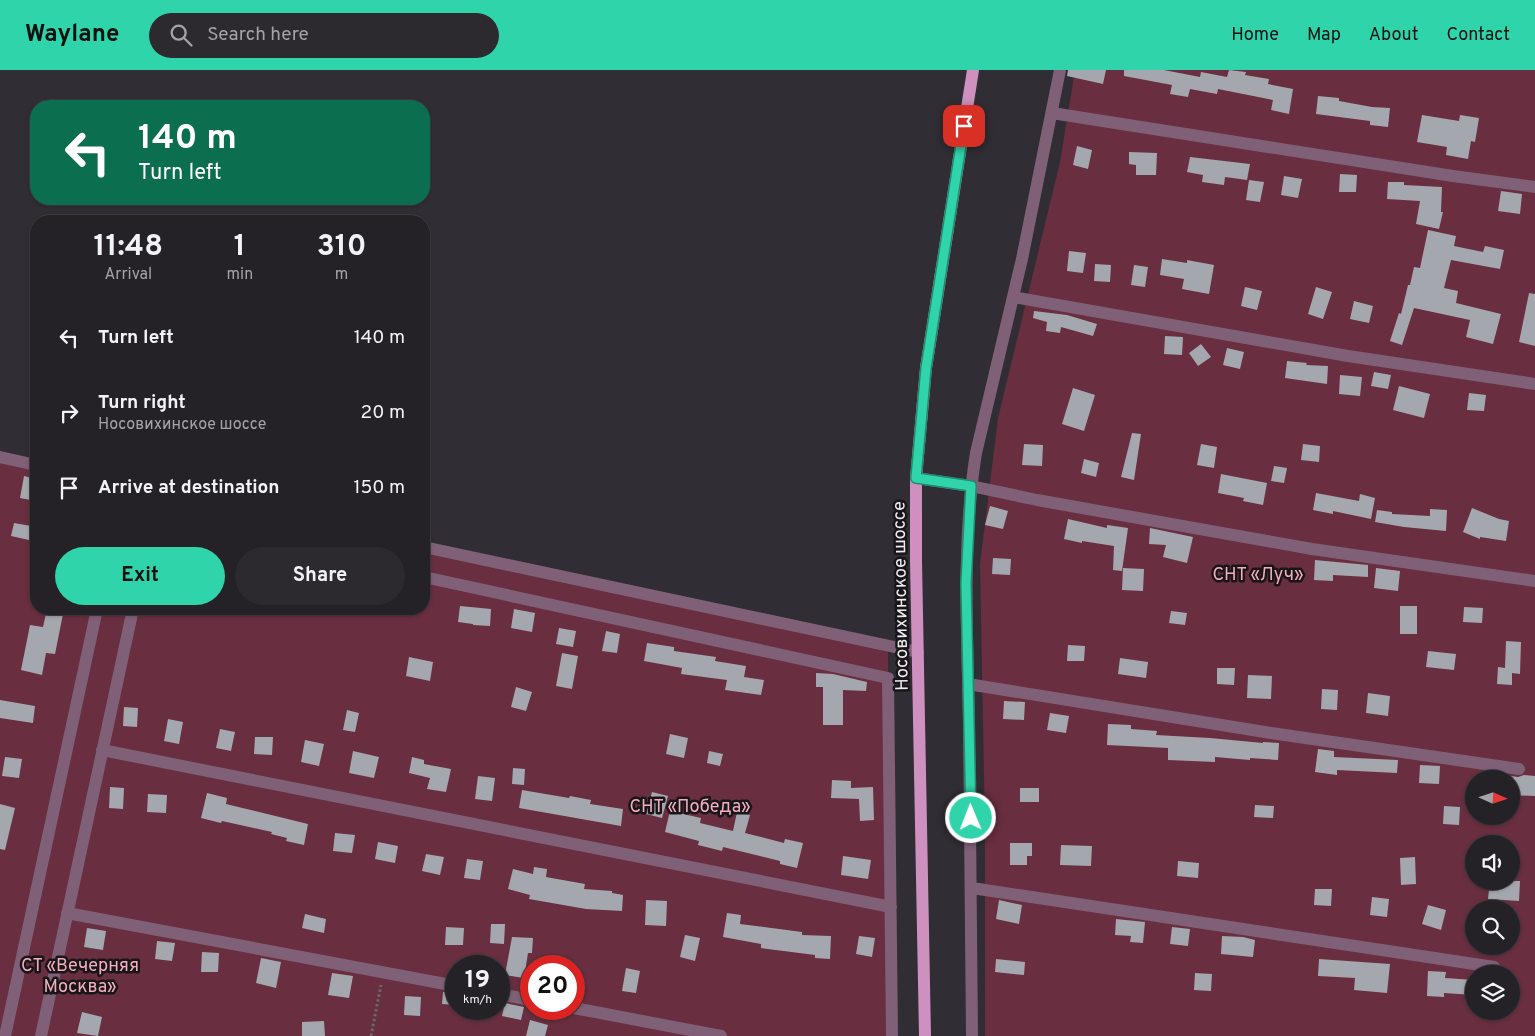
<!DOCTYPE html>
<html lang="en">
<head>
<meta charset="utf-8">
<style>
  :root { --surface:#242227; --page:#2c2a2f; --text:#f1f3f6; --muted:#a3a4a7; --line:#413f44; --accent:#30d4aa }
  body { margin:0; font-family:Overpass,sans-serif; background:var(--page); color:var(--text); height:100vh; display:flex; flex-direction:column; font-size:19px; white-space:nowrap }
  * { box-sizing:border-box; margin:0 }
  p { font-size:16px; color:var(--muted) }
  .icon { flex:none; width:28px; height:28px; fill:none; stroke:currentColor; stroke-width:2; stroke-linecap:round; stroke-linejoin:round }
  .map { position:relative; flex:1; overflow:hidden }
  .sheet { position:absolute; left:30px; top:145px; width:400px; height:400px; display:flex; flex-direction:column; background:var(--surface); border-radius:20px; box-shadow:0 1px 4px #0004,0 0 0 1px var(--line) }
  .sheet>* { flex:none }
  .hud { position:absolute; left:30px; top:30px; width:400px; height:105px; border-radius:20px; box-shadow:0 1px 4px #0004,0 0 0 1px var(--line); background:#0b6e4f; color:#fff; overflow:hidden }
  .needle { width:32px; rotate:93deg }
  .tools { position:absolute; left:1465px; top:700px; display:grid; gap:10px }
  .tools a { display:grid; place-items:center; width:55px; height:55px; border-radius:50%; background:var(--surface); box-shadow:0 1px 4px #0004,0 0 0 1px var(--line); font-size:25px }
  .speed { position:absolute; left:445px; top:885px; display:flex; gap:10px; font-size:25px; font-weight:700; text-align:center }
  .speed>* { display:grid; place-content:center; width:65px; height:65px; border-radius:50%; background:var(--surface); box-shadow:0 1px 4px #0004,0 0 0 1px var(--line); line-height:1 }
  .speed small { font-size:12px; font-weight:400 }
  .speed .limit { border:8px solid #d22; background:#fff; color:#111 }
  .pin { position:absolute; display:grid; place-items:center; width:42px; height:42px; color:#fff; margin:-21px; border-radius:10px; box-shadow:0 2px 8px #0006 }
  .me { position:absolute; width:55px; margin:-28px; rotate:359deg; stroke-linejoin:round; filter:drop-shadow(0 0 4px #0008) }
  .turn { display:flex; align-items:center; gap:18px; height:105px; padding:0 25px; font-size:22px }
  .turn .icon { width:65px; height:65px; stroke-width:2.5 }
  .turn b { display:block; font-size:35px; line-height:42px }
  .eta { display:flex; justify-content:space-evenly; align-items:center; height:85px; text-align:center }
  .eta b { font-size:30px; font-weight:700; line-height:35px }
  .button { display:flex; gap:10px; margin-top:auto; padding:10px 25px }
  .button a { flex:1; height:58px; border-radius:30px; background:var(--accent); color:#111; font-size:20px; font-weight:700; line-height:58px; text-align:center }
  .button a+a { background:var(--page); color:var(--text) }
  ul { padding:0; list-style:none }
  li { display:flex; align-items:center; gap:15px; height:75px; padding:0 25px }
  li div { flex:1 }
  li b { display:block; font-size:19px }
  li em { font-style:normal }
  header { display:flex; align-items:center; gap:30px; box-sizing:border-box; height:70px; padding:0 25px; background:var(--accent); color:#111 }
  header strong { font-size:24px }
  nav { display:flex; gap:28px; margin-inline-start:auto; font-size:18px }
  .search { width:350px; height:45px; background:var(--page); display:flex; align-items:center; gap:12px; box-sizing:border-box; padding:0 18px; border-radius:28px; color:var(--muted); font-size:19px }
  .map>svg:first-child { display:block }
</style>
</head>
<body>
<header>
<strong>Waylane</strong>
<div class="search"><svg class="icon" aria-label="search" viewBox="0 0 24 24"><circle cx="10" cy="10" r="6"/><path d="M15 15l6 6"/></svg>Search here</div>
<nav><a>Home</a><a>Map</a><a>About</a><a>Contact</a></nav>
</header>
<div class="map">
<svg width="1535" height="966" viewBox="0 0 1535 966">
  <rect width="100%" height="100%" fill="#302d34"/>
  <path fill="#692e40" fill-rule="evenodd" d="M1075 0H1535V966H985V759L980 494 998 348 1060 92ZM1474 709H1511V746H1474ZM1474 774H1511V811H1474ZM1474 839H1511V876H1474ZM1474 904H1511V941H1474Z
    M0 387 36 395V539H424V477L888 576 892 966H0ZM456 896H499V939H456ZM531 896H574V939H531Z"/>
  <path fill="#a5a7af" d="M1068 0H1106L1103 14 1067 6Z
    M1124 0H1164L1200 7 1201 2 1227 7 1229 0 1246 2 1245 5 1269 9 1268 14 1293 19 1289 44 1271 40 1273 30 1218 19 1217 24 1190 19 1188 27 1170 24 1172 15 1124 6Z
    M1318 26 1339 28V31L1372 37 1390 38 1388 57 1370 55V51L1316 44Z
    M1422 45 1459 51 1460 45 1479 48 1475 72 1471 71 1468 89 1446 85 1447 77 1417 72Z
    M1077 76 1092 80 1088 99 1073 95Z
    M1129 82 1157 83 1156 105H1136V95L1129 94Z
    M1190 87 1250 94 1247 110 1225 107 1224 115 1202 112 1203 105 1187 102Z
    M1340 104 1357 105 1356 122H1339Z
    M1284 106 1302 109 1298 128 1281 125Z
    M1249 110 1264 112 1260 132 1246 130Z
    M1388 112H1404V115L1442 117 1441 142H1443L1439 159 1416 154 1420 131 1387 129Z
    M1501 121 1522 124 1520 144 1498 141Z
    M1428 160 1456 166 1454 176 1483 182 1485 176 1504 180 1500 199 1451 190 1444 218 1458 221 1456 233 1501 244 1493 274 1466 267 1470 250 1414 238 1402 275 1390 271 1399 243 1401 244 1408 215H1410L1414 197 1420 198Z
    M1069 181 1086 183 1083 203 1067 201Z
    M1162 189 1187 193V190L1214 195 1209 224 1182 219 1184 209 1160 205Z
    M1095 194 1111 195 1110 212 1094 211Z
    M1134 195 1148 197 1145 217 1131 215Z
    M1245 217 1262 221 1257 240 1241 236Z
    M1316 217 1332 222 1323 249 1308 244Z
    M1529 223 1535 224V276L1519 272Z
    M1354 231 1373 236 1369 253 1350 249Z
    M1034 241 1067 245 1097 254 1093 266 1061 257 1060 263 1046 261 1047 252 1033 248Z
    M1165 266 1183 267 1182 285 1164 284Z
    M1201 274 1211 287 1198 296 1189 283Z
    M1227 278 1244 282 1240 299 1223 295Z
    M1287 291 1307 293 1306 295 1328 296 1327 314 1285 308Z
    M1374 302 1391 305 1388 319 1371 316Z
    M1340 305 1362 307 1360 326 1339 324Z
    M1399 316 1430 324 1424 348 1393 340Z
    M1073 318 1095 325 1084 361 1062 354Z
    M1469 323 1486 325 1484 341 1467 340Z
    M1132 363 1141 364 1134 410 1121 407Z
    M1024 374 1043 375 1042 396 1022 395Z
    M1201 374 1217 377 1214 398 1197 395Z
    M1303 374 1320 376 1319 392 1301 390Z
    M1084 389 1099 393 1096 407 1081 403Z
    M1274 396 1287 398 1284 413 1271 411Z
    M1221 404 1267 413 1263 435 1243 431 1244 428 1218 423Z
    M24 406 36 409V431L20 428Z
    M1316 423 1359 431 1360 424 1375 428 1371 449 1333 441V444L1313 440Z
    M990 436 1008 441 1003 459 985 455Z
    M1472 438 1499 449 1509 451 1506 471 1480 467V469L1463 462Z
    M1430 439 1447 440 1446 461 1404 457 1375 452 1377 440 1392 442V444L1430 446Z
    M1068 449 1107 458V455L1128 458 1122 501 1113 500 1114 476 1082 471V473L1064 469Z
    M14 453 31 456 29 470 11 466Z
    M1150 458 1193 467 1187 493 1163 487 1166 475 1149 474Z
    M993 488 1011 489 1010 505 992 504Z
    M1315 490 1368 495V507L1333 505V511L1314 510Z
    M1123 498 1144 499 1143 521 1122 520Z
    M1376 498 1400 501 1398 521 1374 518Z
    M460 536 491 539 490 556 473 555V554L458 552Z
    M1400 536H1417V564H1400Z
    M1464 537 1483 538 1482 553 1463 552Z
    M47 539H64L55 584 46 583 42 605 21 600 30 555 43 557Z
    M514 539 535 543 532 562 511 558Z
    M1171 541 1187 543 1185 555 1169 553Z
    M559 558 576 561 573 577 556 574Z
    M606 561 620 564 617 583 602 581Z
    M1506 571 1521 572 1520 604 1512 603V615L1497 614 1498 597 1505 598Z
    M647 573 674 577V581L716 587 715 591 746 596 744 607 764 610 761 625 725 620 727 610 681 604 682 598 644 591Z
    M1068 575 1085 576 1084 591H1067Z
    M1428 581 1456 584 1454 600 1426 597Z
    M562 583 578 586 572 619 556 616Z
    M409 587 433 592 430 611 406 606Z
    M1120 588 1148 592 1146 608 1118 604Z
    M1217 598H1235L1234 615 1217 614Z
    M816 603 833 604 867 612 866 621 843 620V655H823V617H816Z
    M1248 605 1272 606 1271 629 1247 628Z
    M516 617 532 622 526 641 511 637Z
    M1322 619 1338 620 1337 640 1321 639Z
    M1368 623 1390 626 1388 646 1366 643Z
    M0 630 35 636 33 653 0 648Z
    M1004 631 1025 632 1024 650 1003 649Z
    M124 637 138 638 137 657 123 656Z
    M347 640 359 643 355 662 343 660Z
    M1050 643 1069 646 1066 663 1047 660Z
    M168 649 183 652 179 674 164 671Z
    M1108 654 1131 655V659L1157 661 1156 665 1210 668 1263 673V672L1279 673 1278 690 1250 688V690L1215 687V692L1168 690V678L1107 675Z
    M220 659 235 662 231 681 216 678Z
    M670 664 688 668 684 688 666 684Z
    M255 667H273L272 685 254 684Z
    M305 670 324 674 319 696 301 692Z
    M1318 679 1334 681V687L1398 690 1397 703 1337 700V705L1315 702Z
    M353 681 379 687 374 708 349 703Z
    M709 681 723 684 720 696 707 693Z
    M5 687 22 689 19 708 2 706Z
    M412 687 424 690V694L451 699 446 722 427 719 430 708 409 703Z
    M1420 695 1440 696 1439 714 1419 713Z
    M513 698 525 699 524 715 512 714Z
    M1524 705 1535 706V726L1511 725V706L1518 707Z
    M478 706 495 708 492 731 475 729Z
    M832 710 851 711V718L873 717 874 750 860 751 859 729 831 728Z
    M110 717 124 718 123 739 109 738Z
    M1020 718H1039V732H1020Z
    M522 720 569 728 570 726 591 730 590 734 623 739 621 756 519 738Z
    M652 722 668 726 662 748 646 744Z
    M207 723 227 728 226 734 308 754 304 775 286 771 287 768 271 764 272 762 222 751 221 753 201 748Z
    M148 724 167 725 166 743 147 742Z
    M0 734 15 738 5 780 0 779Z
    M1255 735 1274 736 1273 748 1254 747Z
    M1444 736 1460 737 1459 755 1443 754Z
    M670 741 701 748 700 753 733 761 737 742 750 745 745 763 784 773 785 769 803 773 797 798 780 794V791L723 777 722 781 698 775 699 771 665 762Z
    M335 763 355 765 352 783 333 781Z
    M378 772 398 776 395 793 375 789Z
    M1010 773H1032V786H1027V795H1010Z
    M1061 775 1092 776 1091 796 1060 795Z
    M426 784 444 787 440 805 422 801Z
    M843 786 871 790 868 809 841 805Z
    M1415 787 1416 814 1401 815 1400 788Z
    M467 789 483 791 480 810 464 808Z
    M1178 791 1199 793 1198 808 1177 806Z
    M534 797 547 799 546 807 585 814 584 819 612 821V823L623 825 622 841 586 839 529 829 530 825 508 819 513 799 533 804Z
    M1490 811H1520L1519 831 1488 829Z
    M1315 819H1332L1331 836 1314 835Z
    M1372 827 1389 829 1387 847 1370 845Z
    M646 830 667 831 666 856 645 855Z
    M999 830 1022 835 1019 854 996 849Z
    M1428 835 1446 840 1441 860 1422 854Z
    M727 843 741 845 740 854 802 862V865L831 866 830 889 815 888V885L761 878V874L723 867Z
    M305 844 326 849 324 863 302 858Z
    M1116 849 1145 852 1143 873 1130 872 1131 866 1115 865Z
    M491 854H505L504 874 490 873Z
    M446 857 464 858 463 875H445Z
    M1172 857 1190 859 1188 876 1170 874Z
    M87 858 106 861 103 880 84 877Z
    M685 865 700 868 695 891 680 887Z
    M859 866 875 868 872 887 856 884Z
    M1222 866 1243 867 1255 870 1253 887 1221 884Z
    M512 867 533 868 532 883H528L524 908 505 905Z
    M157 871 175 873 172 891 155 889Z
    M202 882 219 883 218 902H201Z
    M261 888 281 892 276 918 256 913Z
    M996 889 1025 892 1024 905 995 902Z
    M1319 889 1390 894 1387 923 1354 920 1355 908 1318 906Z
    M626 898 640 901 636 923 622 921Z
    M1428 901 1446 902 1445 908 1474 910V925L1444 923V927L1427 926Z
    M332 903 353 906 349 928 328 925Z
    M1195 903 1212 904 1211 921 1194 920Z
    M443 922 456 924V935L442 934Z
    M405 926 421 927 420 946 404 945Z
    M505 933 524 937 521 950 502 946Z
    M82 942 102 947 98 966 77 963Z
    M530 950 548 955 545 966H526Z
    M324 951 325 966H302V952Z"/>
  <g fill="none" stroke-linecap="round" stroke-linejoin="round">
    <path stroke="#6a686e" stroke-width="3" stroke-dasharray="2.5 2.5" stroke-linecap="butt" d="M371 966 381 915"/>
    <path stroke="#7f6077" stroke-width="12" d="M1052 43 1453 106 1535 117
      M1013 227 1348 286 1535 314
      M0 387 36 395
      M916 408 971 416 1037 430 1312 479 1535 511
      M424 477 918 582
      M424 507 888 608 892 966
      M968 614 1271 663 1519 699
      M102 680 891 837
      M972 818 1494 897
      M67 843 456 916
      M499 924 531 930
      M574 938 721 966
      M5 966 97 539
      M41 966 133 539
      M972 966C972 860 971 754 969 648 967 560 962 470 976 383L1022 189 1060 0"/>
    <path stroke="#cd90bf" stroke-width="12" d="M925 966 916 491V408L926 298 973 0"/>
  </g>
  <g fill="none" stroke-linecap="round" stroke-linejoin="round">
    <defs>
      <path id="route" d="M964 56 926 298 916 408 971 416 966 513 971 748"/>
    </defs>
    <use href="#route" stroke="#1f8a6e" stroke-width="12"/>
    <use href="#route" stroke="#30d4aa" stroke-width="9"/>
  </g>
  <g text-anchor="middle" stroke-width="5" stroke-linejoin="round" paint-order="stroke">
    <g font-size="18" fill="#f5adbf" stroke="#181619">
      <text x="1258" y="510">СНТ «Луч»</text>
      <text x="690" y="742">СНТ «Победа»</text>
      <text x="80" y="901">СТ «Вечерняя<tspan x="80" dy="21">Москва»</tspan></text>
    </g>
    <g font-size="18" fill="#eeecf0" stroke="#181619">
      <text transform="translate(900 526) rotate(-91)" y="6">Носовихинское шоссе</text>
    </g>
  </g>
</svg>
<div class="tools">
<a><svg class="needle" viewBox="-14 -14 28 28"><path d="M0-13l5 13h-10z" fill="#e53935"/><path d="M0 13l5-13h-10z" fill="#a3a4a7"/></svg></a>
<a><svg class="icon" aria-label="sound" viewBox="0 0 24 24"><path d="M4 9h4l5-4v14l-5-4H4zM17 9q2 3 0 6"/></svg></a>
<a><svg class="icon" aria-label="search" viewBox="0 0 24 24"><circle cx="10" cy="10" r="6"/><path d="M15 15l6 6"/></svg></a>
<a><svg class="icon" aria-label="layers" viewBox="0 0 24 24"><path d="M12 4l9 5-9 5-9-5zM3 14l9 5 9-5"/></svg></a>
</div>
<div class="speed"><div>19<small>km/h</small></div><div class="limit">20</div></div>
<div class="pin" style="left:964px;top:56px;background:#d93025"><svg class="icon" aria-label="arrive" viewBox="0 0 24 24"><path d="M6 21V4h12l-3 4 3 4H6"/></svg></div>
<svg class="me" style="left:971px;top:748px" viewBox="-20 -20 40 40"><circle r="17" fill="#30d4aa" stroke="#fff" stroke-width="3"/><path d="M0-11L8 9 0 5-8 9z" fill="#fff"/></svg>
<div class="hud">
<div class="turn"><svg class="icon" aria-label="left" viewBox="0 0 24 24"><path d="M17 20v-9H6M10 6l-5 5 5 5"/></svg><div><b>140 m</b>Turn left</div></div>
</div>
<section class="sheet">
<div class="eta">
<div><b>11:48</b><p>Arrival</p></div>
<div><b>1</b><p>min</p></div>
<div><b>310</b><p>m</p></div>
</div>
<ul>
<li><svg class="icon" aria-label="left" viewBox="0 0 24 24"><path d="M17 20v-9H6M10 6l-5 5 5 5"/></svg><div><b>Turn left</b></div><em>140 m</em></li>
<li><svg class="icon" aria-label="right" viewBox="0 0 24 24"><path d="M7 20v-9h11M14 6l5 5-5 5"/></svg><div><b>Turn right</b><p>Носовихинское шоссе</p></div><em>20 m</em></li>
<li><svg class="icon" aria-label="arrive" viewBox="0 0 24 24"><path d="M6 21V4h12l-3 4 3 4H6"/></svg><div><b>Arrive at destination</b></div><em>150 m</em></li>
</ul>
<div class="button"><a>Exit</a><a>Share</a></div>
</section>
</div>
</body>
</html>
